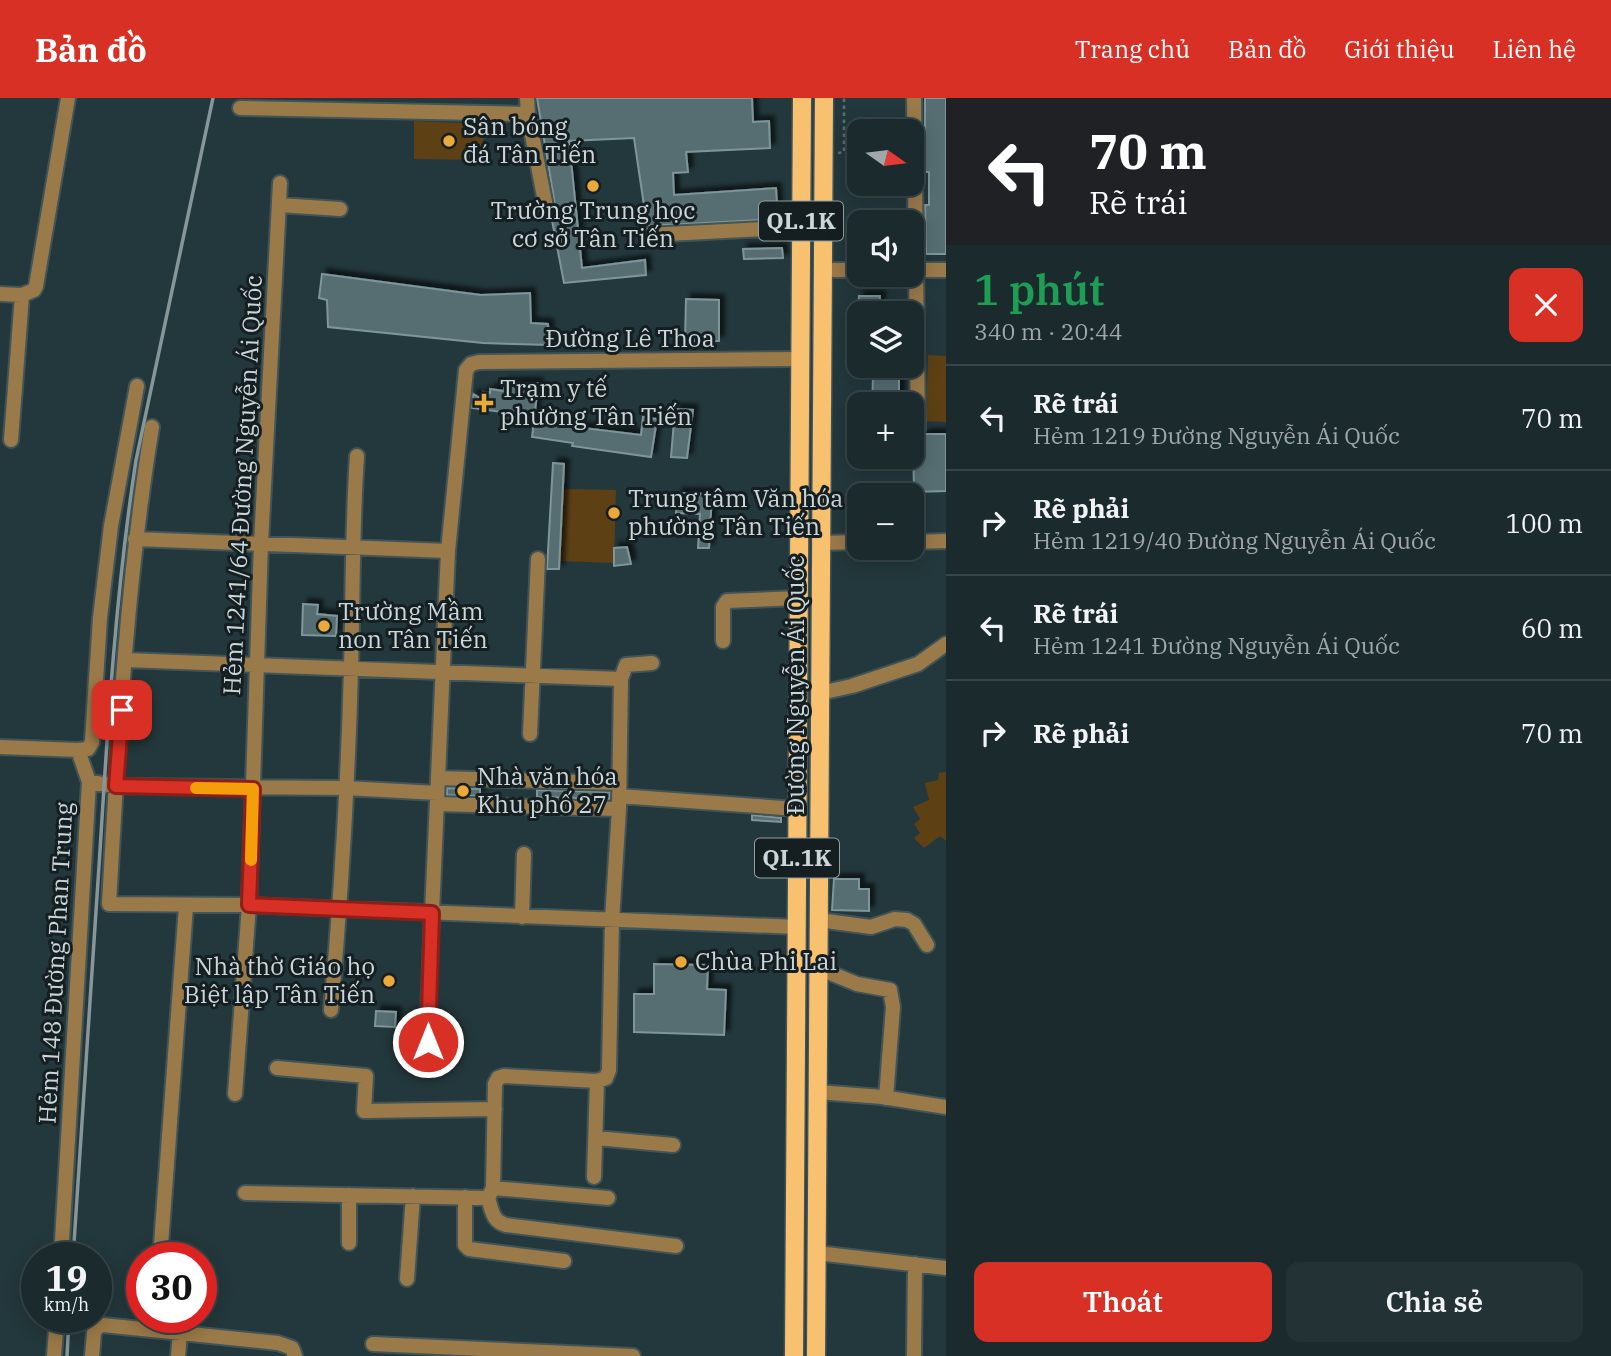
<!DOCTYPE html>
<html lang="vi">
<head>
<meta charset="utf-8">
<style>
  :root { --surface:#1a2a2d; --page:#233235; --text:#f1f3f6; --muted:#9fa7aa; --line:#384649; --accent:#d93025 }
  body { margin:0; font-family:"IBM Plex Serif",serif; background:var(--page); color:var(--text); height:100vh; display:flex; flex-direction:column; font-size:26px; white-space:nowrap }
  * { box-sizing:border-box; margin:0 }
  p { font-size:23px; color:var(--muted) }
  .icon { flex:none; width:38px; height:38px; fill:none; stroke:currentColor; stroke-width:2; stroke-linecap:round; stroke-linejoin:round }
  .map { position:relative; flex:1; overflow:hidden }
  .details { display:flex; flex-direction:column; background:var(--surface); width:665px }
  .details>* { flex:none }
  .hud { background:#202124; color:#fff; overflow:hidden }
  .needle { width:46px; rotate:104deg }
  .tools { position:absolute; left:847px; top:21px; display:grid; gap:14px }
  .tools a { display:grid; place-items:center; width:77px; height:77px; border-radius:14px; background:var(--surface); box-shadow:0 4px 18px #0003,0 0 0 2px var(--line); font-size:35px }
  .speed { position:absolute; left:21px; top:1144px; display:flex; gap:14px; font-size:35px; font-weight:700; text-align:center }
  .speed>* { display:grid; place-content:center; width:91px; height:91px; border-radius:50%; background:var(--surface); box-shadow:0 4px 18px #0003,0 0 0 2px var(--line); line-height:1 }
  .speed small { font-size:18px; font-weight:400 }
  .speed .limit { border:10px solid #d22; background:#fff; color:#111 }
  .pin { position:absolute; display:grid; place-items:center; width:60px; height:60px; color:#fff; margin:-30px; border-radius:14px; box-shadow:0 4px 10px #0006 }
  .me { position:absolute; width:77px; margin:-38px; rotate:0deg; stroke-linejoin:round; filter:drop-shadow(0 0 5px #0008) }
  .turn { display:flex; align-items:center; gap:24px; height:147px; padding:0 28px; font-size:32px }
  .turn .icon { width:91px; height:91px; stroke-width:2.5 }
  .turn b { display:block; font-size:49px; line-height:60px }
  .round { display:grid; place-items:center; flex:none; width:74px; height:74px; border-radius:14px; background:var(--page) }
  .head { display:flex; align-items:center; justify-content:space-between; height:119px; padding:0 28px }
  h1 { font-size:42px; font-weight:600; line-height:52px; color:#1e9e55 }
  .primary-button { display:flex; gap:14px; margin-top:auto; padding:14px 28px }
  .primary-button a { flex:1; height:80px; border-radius:14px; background:var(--accent); color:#fff; font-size:28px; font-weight:600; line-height:80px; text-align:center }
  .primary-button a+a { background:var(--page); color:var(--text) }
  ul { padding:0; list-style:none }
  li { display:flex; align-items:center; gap:21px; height:105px; padding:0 28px; border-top:2px solid var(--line) }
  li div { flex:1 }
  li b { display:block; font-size:26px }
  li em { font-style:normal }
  header { display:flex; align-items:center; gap:42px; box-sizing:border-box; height:98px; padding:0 35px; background:var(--accent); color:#fff }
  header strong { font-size:33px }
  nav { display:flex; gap:38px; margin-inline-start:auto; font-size:24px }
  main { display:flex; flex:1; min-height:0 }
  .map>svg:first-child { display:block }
</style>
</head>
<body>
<header>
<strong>Bản đồ</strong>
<nav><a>Trang chủ</a><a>Bản đồ</a><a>Giới thiệu</a><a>Liên hệ</a></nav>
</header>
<main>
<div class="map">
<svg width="946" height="1258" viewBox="0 0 946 1258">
  <defs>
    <filter id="shadow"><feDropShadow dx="5" dy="-5" stdDeviation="2" flood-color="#0009"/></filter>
  </defs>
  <rect width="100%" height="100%" fill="#23383c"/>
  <path fill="#5d4114" d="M414 23 484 26 483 62 414 61Z
    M928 257 946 258V324L926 323Z
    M563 391 616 392 614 465 560 463Z
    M946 674V743L940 738 924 750 914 740 920 735 914 726 920 721 913 709 929 702 925 685 938 682 939 675Z"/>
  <path fill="#576e72" stroke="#7e959a" stroke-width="2" filter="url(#shadow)" d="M537 0H752L753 24 769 23 770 50 686 54 688 74 673 75 674 97 776 90 778 121 647 128 634 40 569 43 582 170 645 162 646 177 564 185 551 117 555 107Z
    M925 0H946V156H926L925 107H929V74H925Z
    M782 150 783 160 744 161 743 151Z
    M322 176 481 197 530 195 531 225 548 226 549 247 483 245 328 229 327 202 319 200Z
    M859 198H880L879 215H858Z
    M686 201 719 202V243H685Z
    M873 280H899V306H872Z
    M505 285H538L534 324 641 337 643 319 657 321 651 359 572 348 573 345 532 339 534 324 501 319 502 314 472 310 473 296 482 301 483 294 490 295V291L504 293Z
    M675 311 693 312 687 360 671 359Z
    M926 336H946V393L914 394 913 339 919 341Z
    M553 365 564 366 559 471H547Z
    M678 395 712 396 709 450H698L700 416 676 415Z
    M627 449 631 466 614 468V450Z
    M303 506 318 507 317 516 337 518 336 538 302 537Z
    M447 690 480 691V698L447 697Z
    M537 692 610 694V701L537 699Z
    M752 717 781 720V724L752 722Z
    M834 781H859V791H869V813L832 812Z
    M654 866 708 867 707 891 726 892 724 937 634 934V896H654Z
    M376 913 396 914 395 929 375 928Z"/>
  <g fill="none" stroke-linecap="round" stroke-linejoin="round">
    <defs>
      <path id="minor" d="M527 0 528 16 546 109
        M914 0 918 331
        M240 10 528 16
        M279 107 340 111
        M648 137 801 129
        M823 172H859
        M912 172H946
        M0 196 22 197 34 192 36 188 68 0
        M152 329C126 486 118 647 109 806L249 807 797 829
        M11 342 22 197
        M135 441 448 453
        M912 444 946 443
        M821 445 859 444
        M723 543V509L727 503 799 500
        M126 562 621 581
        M820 595 852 588 918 566 946 546
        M530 636 538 461
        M0 649 78 652 89 684 61 1160
        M78 652 88 651 92 644 100 520 111 428 137 288
        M438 680 619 685
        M89 684 116 688 346 690 437 695
        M619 698 797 711
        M437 706 619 711
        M522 819 524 756
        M819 822 871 829 895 821 907 822 914 826 927 847
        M818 870 857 886 890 892 893 909 886 1000
        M331 912C341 798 348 685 351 571 353 500 352 429 357 358
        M428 967V922L432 815 448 453 466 272 471 266 479 264 800 261
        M277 970 366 978 364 1013 495 1011
        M818 994 882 999 946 1009
        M235 996 249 807 261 445 280 85
        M596 1040 673 1047
        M594 1079 597 983
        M493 1090 608 1100
        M245 1095 488 1100 493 1090 495 986 498 980 504 978 597 983 606 980 609 972 612 822 619 711 621 581 626 567 652 565
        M465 1099V1147L469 1151 564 1163
        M488 1100C492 1112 492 1123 506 1127L676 1148
        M349 1145V1097
        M817 1155 946 1170
        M160 1160 186 808
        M407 1181 413 1098
        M373 1246 633 1258
        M54 1258 57 1220
        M92 1258 94 1235 97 1229 103 1227 278 1245 292 1250 295 1258
        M178 1258 180 1235
        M914 1258 915 1166"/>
      <path id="major" d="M794 1258 802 0
        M816 1258 824 0"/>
    </defs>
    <use href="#minor" stroke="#415458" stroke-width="18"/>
    <use href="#major" stroke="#415458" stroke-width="21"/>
    <path stroke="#5b6d70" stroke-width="2.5" stroke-dasharray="3.5 3.5" stroke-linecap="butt" d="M838 55 844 54V0"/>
    <use href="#minor" stroke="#9b7a49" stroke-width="14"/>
    <use href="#major" stroke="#f8c170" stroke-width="18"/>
    <path stroke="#869699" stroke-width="3.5" d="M73 1160C82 1024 91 889 100 753 108 622 116 492 136 362L213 0
      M67 1258 69 1220"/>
  </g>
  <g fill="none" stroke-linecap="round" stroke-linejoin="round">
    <defs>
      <path id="route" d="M122 612 116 688 253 691 249 807 432 815 428 944"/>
    </defs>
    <use href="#route" stroke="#8d1f18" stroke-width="18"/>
    <use href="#route" stroke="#d93025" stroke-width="12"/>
    <path stroke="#f59e0b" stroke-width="12" d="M196 690 253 691 251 762"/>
  </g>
  <g fill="#eba93a" stroke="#151e20" stroke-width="2.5">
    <circle cx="449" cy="43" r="7"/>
    <circle cx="593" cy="88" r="7"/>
    <path d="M480.5 294.5h7v7h7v7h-7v7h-7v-7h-7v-7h7z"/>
    <circle cx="614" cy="415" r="7"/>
    <circle cx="324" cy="528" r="7"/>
    <circle cx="463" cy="693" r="7"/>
    <circle cx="681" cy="864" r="7"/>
    <circle cx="389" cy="883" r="7"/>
  </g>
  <g text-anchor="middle" stroke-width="6" stroke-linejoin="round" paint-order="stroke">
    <g fill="#151e20" stroke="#949fa2" stroke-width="2">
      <rect x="759" y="103.5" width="84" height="39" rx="5"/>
      <rect x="755" y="740.5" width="84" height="39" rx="5"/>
    </g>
    <g font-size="23" font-weight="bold" fill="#cad6d9">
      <text x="801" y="131">QL.1K</text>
      <text x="797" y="768">QL.1K</text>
    </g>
    <g font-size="24" fill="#cad6d9" stroke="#151e20" text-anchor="start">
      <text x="463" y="37">Sân bóng<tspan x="463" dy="28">đá Tân Tiến</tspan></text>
      <text x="593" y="121" text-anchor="middle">Trường Trung học<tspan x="593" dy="28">cơ sở Tân Tiến</tspan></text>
      <text x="500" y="299">Trạm y tế<tspan x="500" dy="28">phường Tân Tiến</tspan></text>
      <text x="628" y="409">Trung tâm Văn hóa<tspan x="628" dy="28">phường Tân Tiến</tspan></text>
      <text x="338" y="522">Trường Mầm<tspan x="338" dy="28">non Tân Tiến</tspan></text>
      <text x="477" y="687">Nhà văn hóa<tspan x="477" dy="28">Khu phố 27</tspan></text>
      <text x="695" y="872">Chùa Phi Lai</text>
      <text x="375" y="877" text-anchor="end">Nhà thờ Giáo họ<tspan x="375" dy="28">Biệt lập Tân Tiến</tspan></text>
    </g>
    <g font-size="24" fill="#cad6d9" stroke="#151e20">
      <text x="630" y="249">Đường Lê Thoa</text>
      <text transform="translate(243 387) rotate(-87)" y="8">Hẻm 1241/64 Đường Nguyễn Ái Quốc</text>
      <text transform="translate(796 587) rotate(-90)" y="8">Đường Nguyễn Ái Quốc</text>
      <text transform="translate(56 865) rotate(-87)" y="8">Hẻm 148 Đường Phan Trung</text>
    </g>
  </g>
</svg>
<div class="tools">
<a><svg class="needle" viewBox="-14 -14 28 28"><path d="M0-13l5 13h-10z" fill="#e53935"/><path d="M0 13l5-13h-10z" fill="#9fa7aa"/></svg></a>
<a><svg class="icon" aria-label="sound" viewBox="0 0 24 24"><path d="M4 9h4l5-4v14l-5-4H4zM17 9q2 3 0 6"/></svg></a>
<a><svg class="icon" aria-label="layers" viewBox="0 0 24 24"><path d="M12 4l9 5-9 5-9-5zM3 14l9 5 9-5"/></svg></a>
<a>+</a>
<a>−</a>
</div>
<div class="speed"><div>19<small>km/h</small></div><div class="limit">30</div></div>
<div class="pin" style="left:122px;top:612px;background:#d93025"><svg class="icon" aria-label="arrive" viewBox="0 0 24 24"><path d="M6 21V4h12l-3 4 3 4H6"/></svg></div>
<svg class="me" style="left:428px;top:944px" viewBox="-20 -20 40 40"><circle r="17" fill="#d93025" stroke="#fff" stroke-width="3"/><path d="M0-11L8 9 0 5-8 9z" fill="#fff"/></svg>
</div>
<section class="details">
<div class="hud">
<div class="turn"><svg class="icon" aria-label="left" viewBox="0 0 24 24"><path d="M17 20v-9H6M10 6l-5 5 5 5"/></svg><div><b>70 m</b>Rẽ trái</div></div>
</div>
<div class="head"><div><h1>1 phút</h1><p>340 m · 20:44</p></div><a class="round" style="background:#d93025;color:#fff"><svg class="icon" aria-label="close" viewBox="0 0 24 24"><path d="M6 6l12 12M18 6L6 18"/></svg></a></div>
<ul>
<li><svg class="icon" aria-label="left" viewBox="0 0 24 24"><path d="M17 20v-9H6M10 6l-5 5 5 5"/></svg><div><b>Rẽ trái</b><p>Hẻm 1219 Đường Nguyễn Ái Quốc</p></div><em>70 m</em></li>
<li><svg class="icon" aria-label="right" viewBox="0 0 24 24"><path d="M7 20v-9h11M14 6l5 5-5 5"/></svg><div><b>Rẽ phải</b><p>Hẻm 1219/40 Đường Nguyễn Ái Quốc</p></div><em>100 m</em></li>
<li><svg class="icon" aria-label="left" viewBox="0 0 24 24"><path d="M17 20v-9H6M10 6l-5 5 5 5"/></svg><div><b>Rẽ trái</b><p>Hẻm 1241 Đường Nguyễn Ái Quốc</p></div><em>60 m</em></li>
<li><svg class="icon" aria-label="right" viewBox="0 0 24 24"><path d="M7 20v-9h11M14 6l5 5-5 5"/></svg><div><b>Rẽ phải</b></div><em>70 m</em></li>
</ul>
<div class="primary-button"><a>Thoát</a><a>Chia sẻ</a></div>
</section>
</main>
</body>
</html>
